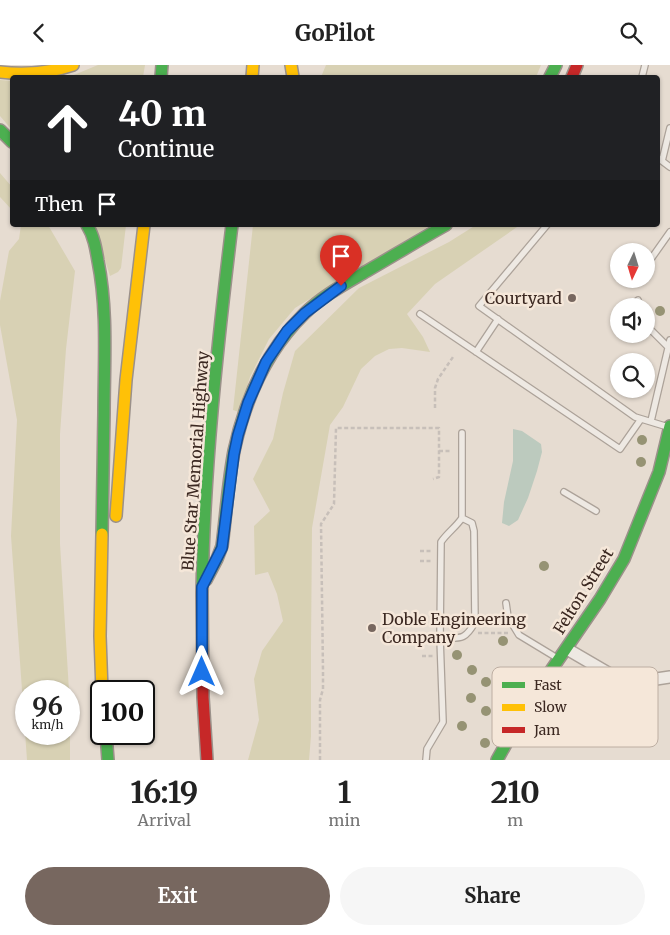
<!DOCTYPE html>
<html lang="en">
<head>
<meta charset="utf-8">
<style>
  :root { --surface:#fff; --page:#f6f6f6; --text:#222; --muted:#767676; --accent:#77675f }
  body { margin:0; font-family:Merriweather,serif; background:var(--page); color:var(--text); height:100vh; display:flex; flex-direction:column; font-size:19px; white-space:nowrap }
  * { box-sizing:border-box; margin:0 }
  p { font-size:16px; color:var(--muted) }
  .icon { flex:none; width:28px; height:28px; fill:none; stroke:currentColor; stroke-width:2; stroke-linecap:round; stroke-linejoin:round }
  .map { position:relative; height:695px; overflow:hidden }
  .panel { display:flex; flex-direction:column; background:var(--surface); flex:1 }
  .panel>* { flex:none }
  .banner { position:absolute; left:10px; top:10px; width:650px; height:152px; border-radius:5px; box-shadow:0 1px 4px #0004; background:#202124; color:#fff; overflow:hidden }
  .needle { width:32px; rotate:184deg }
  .fabs { position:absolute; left:610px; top:178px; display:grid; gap:10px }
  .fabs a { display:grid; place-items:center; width:45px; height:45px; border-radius:50%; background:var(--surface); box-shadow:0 1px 4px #0004; font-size:25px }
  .speed { position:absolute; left:15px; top:615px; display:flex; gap:10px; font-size:25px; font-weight:700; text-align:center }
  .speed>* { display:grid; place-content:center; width:65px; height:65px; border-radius:50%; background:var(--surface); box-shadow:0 1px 4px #0004; line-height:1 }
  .speed small { font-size:12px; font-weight:400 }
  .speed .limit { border:2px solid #111; border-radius:8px; background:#fff; color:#111 }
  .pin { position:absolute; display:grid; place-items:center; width:42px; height:42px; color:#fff; margin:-51px -21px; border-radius:50% 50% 50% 0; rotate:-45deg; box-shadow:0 0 5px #0007 }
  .pin .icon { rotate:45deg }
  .me { position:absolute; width:55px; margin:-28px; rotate:0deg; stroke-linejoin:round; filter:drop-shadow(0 0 4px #0008) }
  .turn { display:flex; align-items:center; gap:18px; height:105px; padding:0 25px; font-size:22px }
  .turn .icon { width:65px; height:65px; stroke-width:2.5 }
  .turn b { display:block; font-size:35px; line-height:42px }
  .then { display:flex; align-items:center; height:48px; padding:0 25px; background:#0003; gap:10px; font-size:19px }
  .eta { display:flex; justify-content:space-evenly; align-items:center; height:85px; text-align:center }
  .eta b { font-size:30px; font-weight:700; line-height:35px }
  .button { display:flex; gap:10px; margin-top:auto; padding:10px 25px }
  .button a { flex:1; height:58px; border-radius:30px; background:var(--accent); color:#fff; font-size:20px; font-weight:700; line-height:58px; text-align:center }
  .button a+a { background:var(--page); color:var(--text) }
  header { display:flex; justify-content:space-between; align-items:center; height:65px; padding:0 25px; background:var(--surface); font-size:22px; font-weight:700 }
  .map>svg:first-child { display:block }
</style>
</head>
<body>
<header><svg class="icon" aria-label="back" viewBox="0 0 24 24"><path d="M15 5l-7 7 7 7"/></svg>GoPilot<svg class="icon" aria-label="search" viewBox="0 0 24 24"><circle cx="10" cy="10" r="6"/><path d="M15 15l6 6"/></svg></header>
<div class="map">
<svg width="670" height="695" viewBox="0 0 670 695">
  <rect width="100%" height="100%" fill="#e6dcd1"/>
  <path fill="#d8d1b4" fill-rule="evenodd" d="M98 0H145L143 12H69Z
    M326 0H541L536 12H321Z
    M0 15 12 16V65L0 51Z
    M0 108 12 122V145L0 132Z
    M21 160H48L75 206 66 284 60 369V479L70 642V695H27L11 471 17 355 0 260V236L9 186 19 174ZM26 626H69V669H26Z
    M94 160H126L121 203 118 207 110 211Z
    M253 160H431L295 243 269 274 250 312 239 347 233 345Z
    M476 160H520L435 219 407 249 423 272 430 287 402 283 389 284 375 291 361 304 343 342 330 360 312 463 311 582V671L309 695H248L259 655 254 614 262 586 283 556 277 529 268 507 255 510 254 461 270 446 253 414 273 374 283 328 295 286 359 223 449 177Z"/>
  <path fill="#bccabe" d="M513 364 522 366 541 379 542 387 537 406 528 433 518 455 509 461 502 458 504 437 513 396Z"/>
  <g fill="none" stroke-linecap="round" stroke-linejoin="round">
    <defs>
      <path id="lane" d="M642 12 645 0
        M658 93 670 102
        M662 96 670 63
        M547 160 479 241 635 352 668 362
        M646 201 670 167
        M636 216 638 214
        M638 235 640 241
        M420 249 620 384 641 354
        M646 260 668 282
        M476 287 498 254
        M651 356 670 275
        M564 427 596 446
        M506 538 508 552 519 570 557 593
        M440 573C460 573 465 576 475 557L474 466 472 458 462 453
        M426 695 427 684 443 657 440 573 441 477C447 468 456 462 462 453V368"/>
      <path id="street" d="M567 584 615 612 643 616 670 612"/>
      <path id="fast" d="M161 12 162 0
        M550 12 556 0
        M0 65 12 77
        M87 160C94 171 96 184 98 196 108 246 104 298 104 348 103 388 103 429 102 469
        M206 515 217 494 222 481C226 450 228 418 234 386 245 335 266 286 304 249 322 231 345 219 367 206 393 191 419 175 446 160
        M202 529C204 406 217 283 232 160
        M106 669 108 695
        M497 695 530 636 600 534 624 494 659 407 670 361"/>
      <path id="slow" d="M291 0 293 12
        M0 7C25 10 49 8 73 0
        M252 12 253 0
        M116 451 126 315 144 160
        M102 626 100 571 102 469"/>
      <path id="jam" d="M572 12 577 0
        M202 529 203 632 207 695"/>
    </defs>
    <use href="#lane" stroke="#aca299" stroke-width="8"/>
    <use href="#street" stroke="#aca299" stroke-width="14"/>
    <use href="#fast" stroke="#9b918a" stroke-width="14"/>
    <use href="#slow" stroke="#9b918a" stroke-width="14"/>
    <use href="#jam" stroke="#9b918a" stroke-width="14"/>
    <path stroke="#c7bfb9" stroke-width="2.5" stroke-dasharray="4 2.5" stroke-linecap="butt" d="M435 343V323L438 314 453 292
      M439 386H452
      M420 486H431
      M420 496H431
      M478 568H508
      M422 591H433
      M320 695V635L323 624V605L321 459 334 439 336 363H439V412L433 414"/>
    <use href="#lane" stroke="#eee9e3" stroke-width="5.5"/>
    <use href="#street" stroke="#eee9e3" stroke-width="11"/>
    <use href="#fast" stroke="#4caf50" stroke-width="11"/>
    <use href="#slow" stroke="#ffc107" stroke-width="11"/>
    <use href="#jam" stroke="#c62828" stroke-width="11"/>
  </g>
  <g fill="#969374">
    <circle cx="660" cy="246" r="5"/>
    <circle cx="642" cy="375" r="5"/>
    <circle cx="641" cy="397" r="5"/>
    <circle cx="544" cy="501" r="5"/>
    <circle cx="503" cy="576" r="5"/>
    <circle cx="457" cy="590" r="5"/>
    <circle cx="472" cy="605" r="5"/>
    <circle cx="486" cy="617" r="5"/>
    <circle cx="471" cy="633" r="5"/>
    <circle cx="486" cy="646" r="5"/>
    <circle cx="462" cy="661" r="5"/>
    <circle cx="485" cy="678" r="5"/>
  </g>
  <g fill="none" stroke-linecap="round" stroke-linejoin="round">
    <defs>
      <path id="route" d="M202 607V522L222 483 234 389 238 370 248 338 266 297 287 266 305 248 341 221"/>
    </defs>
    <use href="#route" stroke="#114b97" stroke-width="12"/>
    <use href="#route" stroke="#1a73e8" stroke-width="9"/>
  </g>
  <g fill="#77675f" stroke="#f5e7d9" stroke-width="2">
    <circle cx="572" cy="233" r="5"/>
    <circle cx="372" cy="563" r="5"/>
  </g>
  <g text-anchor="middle" stroke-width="5" stroke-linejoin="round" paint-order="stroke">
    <g font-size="16" fill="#3b2821" stroke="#f5e7d9" text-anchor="end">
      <text x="562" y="239">Courtyard</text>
      <text x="382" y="560" text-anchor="start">Doble Engineering<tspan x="382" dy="18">Company</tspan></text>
    </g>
    <g font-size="16" fill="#3b2821" stroke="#f5e7d9">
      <text transform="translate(195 396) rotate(-86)" y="6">Blue Star Memorial Highway</text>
      <text transform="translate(583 526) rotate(-58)" y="6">Felton Street</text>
    </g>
  </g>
  <rect x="492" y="602" width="166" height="80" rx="8" fill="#f5e7d9" stroke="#bdaea2" stroke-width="1"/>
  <rect x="502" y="617" width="23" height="6" fill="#4caf50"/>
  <rect x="502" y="639" width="23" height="7" fill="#ffc107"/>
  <rect x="502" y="662" width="23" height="6" fill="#c62828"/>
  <g font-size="14" fill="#3b2821">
    <text x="534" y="625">Fast</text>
    <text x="534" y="647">Slow</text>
    <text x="534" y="670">Jam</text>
  </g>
</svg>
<div class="fabs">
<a><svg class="needle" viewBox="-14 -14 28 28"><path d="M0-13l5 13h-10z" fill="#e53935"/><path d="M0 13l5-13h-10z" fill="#767676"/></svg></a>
<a><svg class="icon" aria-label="sound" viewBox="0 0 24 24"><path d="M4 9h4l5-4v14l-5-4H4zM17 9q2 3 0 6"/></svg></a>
<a><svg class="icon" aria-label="search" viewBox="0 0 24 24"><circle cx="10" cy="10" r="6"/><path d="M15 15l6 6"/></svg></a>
</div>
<div class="speed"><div>96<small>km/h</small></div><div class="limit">100</div></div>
<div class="pin" style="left:341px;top:221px;background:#d93025"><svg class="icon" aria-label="arrive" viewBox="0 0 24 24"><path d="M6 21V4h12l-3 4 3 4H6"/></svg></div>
<svg class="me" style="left:202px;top:607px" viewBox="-20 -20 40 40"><path d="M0-17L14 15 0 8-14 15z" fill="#1a73e8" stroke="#fff" stroke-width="4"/></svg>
<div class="banner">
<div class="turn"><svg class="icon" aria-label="ahead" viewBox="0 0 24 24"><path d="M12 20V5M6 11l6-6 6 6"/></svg><div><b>40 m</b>Continue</div></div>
<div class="then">Then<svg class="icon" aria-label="arrive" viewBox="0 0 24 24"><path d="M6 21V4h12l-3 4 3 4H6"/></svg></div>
</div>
</div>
<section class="panel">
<div class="eta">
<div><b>16:19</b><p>Arrival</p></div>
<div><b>1</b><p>min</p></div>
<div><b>210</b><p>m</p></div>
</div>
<div class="button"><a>Exit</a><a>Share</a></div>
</section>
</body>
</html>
